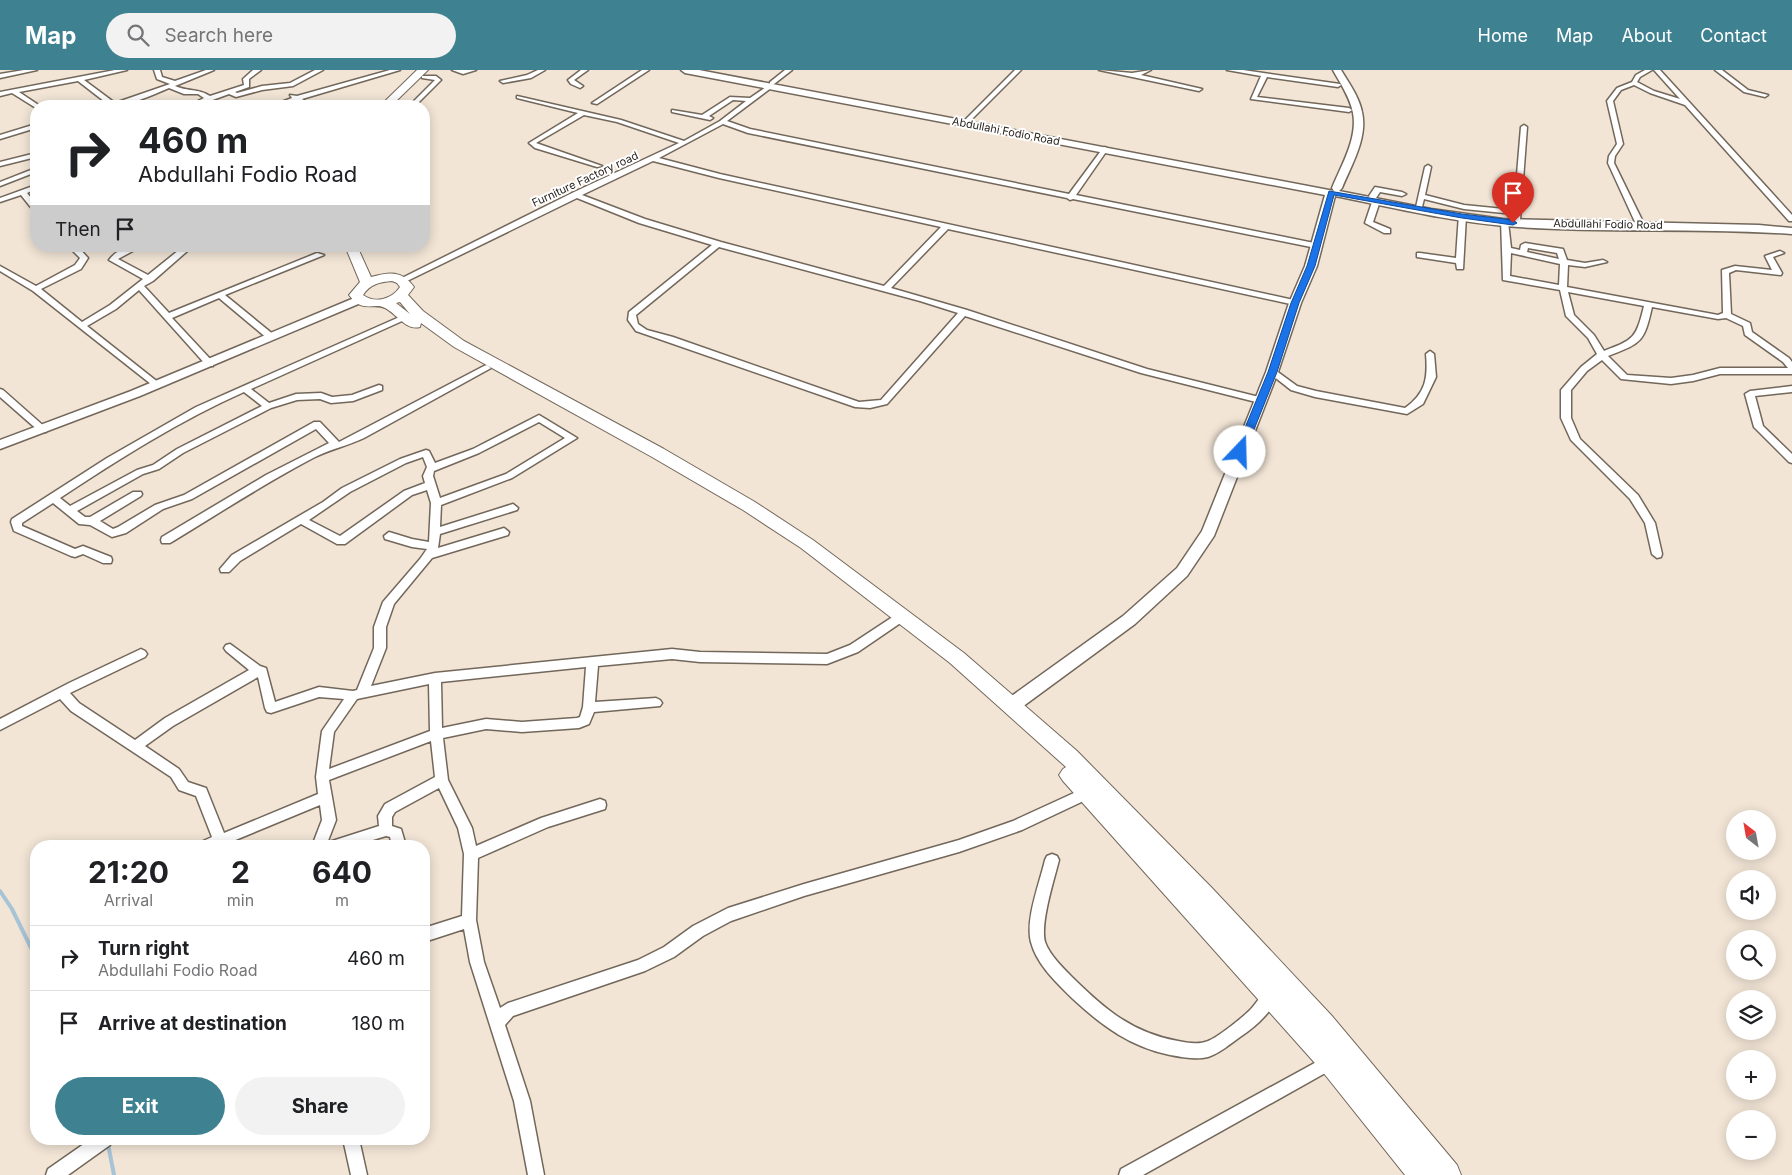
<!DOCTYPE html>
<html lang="en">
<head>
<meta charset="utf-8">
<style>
  :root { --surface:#fff; --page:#f2f2f2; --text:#202124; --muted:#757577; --line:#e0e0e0; --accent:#3e8291 }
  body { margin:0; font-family:Inter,sans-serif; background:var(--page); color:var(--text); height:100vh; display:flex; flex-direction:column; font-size:19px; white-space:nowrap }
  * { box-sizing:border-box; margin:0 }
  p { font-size:16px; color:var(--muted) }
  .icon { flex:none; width:28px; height:28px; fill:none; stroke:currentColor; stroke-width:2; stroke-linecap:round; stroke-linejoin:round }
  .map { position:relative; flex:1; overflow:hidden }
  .sheet { position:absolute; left:30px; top:770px; width:400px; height:305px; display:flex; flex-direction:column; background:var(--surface); border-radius:20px; box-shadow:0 2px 12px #0003 }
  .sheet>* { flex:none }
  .guide { position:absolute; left:30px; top:30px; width:400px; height:152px; border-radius:20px; box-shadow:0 2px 12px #0003; background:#fff; color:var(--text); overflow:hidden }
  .needle { width:32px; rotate:329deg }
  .controls { position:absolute; left:1726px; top:740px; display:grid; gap:10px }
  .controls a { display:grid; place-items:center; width:50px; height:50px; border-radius:50%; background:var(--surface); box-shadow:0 2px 12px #0003; font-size:25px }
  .pin { position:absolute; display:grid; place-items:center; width:42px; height:42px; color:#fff; margin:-51px -21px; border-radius:50% 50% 50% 0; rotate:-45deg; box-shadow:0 0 5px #0007 }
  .pin .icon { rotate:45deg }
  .me { position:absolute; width:55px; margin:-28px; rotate:21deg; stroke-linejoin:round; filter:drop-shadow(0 0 4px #0008) }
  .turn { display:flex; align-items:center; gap:18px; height:105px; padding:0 25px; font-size:22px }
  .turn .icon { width:65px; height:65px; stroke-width:2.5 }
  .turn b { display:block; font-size:35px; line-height:42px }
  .then { display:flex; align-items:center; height:48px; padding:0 25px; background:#0003; gap:10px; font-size:19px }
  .eta { display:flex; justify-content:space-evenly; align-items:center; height:85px; text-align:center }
  .eta b { font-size:30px; font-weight:700; line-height:35px }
  .button { display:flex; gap:10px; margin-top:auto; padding:10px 25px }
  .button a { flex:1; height:58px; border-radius:30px; background:var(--accent); color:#fff; font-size:20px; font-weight:700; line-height:58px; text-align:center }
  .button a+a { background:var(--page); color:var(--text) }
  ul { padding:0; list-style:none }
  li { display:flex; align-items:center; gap:15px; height:65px; padding:0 25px; border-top:1px solid var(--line) }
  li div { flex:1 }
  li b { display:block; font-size:19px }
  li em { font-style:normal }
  header { display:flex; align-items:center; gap:30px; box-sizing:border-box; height:70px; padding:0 25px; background:var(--accent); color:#fff }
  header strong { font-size:24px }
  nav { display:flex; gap:28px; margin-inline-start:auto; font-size:18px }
  .search { width:350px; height:45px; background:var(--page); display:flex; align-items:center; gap:12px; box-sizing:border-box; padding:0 18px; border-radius:28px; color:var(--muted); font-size:19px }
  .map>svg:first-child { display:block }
</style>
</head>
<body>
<header>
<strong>Map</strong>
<div class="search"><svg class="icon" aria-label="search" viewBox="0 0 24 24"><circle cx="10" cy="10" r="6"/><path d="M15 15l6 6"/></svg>Search here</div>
<nav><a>Home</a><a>Map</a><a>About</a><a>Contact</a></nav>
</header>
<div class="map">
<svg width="1792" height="1105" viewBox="0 0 1792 1105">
  <rect width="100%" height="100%" fill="#f2e5d6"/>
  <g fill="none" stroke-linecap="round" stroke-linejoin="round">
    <path stroke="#a7c4d6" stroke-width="4" d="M0 821 12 839 36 888
      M108 1074 114 1105"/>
    <defs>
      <path id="street" d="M24 0H37L0 8V4Z
        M115 0H127L84 10 115 33 170 14 157 9 154 0H160L162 7 175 11 206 0H214L175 16C189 22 197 18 210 26L244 15 243 9 253 0H261L249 9V17L235 22 237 23 262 16 290 13 315 0H323L293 16 262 20 236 27 229 24 196 36H188L204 28 198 24H184L169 18C150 26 129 36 108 36L109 35 78 11 19 22 40 36 36 38 12 23 0 26V22Z
        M390 0H400L302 29 313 36H306L296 31 280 36H271L292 28 290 25 297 26Z
        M452 0H476L463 4Z
        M538 0H545L531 8 503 13 500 11 527 5Z
        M581 0H588L574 10 583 16 580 18 571 14 568 10Z
        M642 0H649L597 34 592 33Z
        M785 0H792L774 14H770V12Z
        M1015 0H1021L969 52H965V50Z
        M1099 0 1132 3 1151 0 1141 5 1202 19 1199 21Z
        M1227 0H1243L1340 14 1341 15 1338 17 1267 7 1257 27 1349 38 1352 40 1349 42 1251 29 1261 6Z
        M1645 0H1652L1640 7 1637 12 1654 21 1680 29 1654 0H1660L1792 145V151H1789L1685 35 1650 23 1634 15 1621 20 1613 31 1623 74 1615 86 1614 93 1642 150 1635 152 1608 93 1609 86 1617 74 1607 31 1617 18 1632 12 1636 5Z
        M1715 0H1722L1748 20 1768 25 1765 27 1744 22Z
        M422 6H436L441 10 415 36H409L435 10 422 8Z
        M769 15 771 16V18L727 51 750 59 1069 124 1103 78 1105 77 1108 79 1076 125 1319 174 1320 176 1316 178 1073 129 1070 130 1067 128 748 63 723 54 659 88 720 104 1298 231V235H1295L948 159 891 218 967 240 1147 299 1263 328 1265 330 1260 333 1141 303 965 246 887 334 870 338 855 337 636 261 628 250 629 242 712 175 639 153 577 128 405 212 398 210 572 123 679 73 617 52 584 45 536 73 602 96 597 97 535 78 529 73 578 43 517 28V26L621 50 684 71 720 51 746 31 733 30 709 46 713 48 710 50 672 42V40L702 45 730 27 750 28ZM653 91 719 108 941 157 884 216 721 172 645 149 582 125ZM719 177 920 231 958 243 881 330 859 332 673 267 647 260 638 254 636 245Z
        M36 54V58L0 69V65Z
        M1524 55 1527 57 1520 150H1514V144L1464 139 1424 129 1422 137H1416L1425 97 1428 95 1431 97 1425 125 1464 135 1514 140 1521 57Z
        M36 83V87L0 96V92Z
        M36 98V102L0 116V112Z
        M36 115V119L27 123 36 134V140H33L21 125 0 132V128Z
        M1375 117 1402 122 1406 124 1402 126 1380 122 1376 128H1370L1369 126Z
        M1373 129 1380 131 1373 152 1390 159V163H1384L1365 153Z
        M1459 144 1466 146 1463 199H1457L1456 193 1417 187V183H1420L1456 188Z
        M1501 150 1508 152 1511 178 1520 180 1521 175 1525 173 1563 179 1567 190 1585 193 1603 190 1607 192 1585 197 1568 195 1567 217 1718 245 1723 243 1722 200 1735 196 1772 200 1765 186 1780 181 1784 183 1773 187 1782 203 1781 205 1736 200 1729 203 1731 244 1750 253 1752 262 1789 288 1792 292V304H1720L1693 311 1671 314 1621 309 1602 290 1587 301 1571 320V348L1580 369 1638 425 1655 453 1662 484 1661 487 1657 488 1652 484 1645 453 1630 429 1571 370 1561 348V320L1581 297 1597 284 1588 268 1566 246 1560 220 1503 210ZM1528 178 1557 183 1559 189 1527 182ZM1511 183 1560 194 1559 215 1510 206ZM1568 222 1644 236C1636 268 1635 269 1604 281L1594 265 1574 245ZM1652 237 1718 249 1726 248 1743 256 1745 265 1783 292 1788 298H1720L1693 305 1671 308 1627 305 1608 286C1641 273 1644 273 1652 237Z
        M68 176H77L88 188 81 199 41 219 82 252 110 235 143 209 109 190C117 179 129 176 142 176L118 189 148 205 184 176H193L153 211 144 216 169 243 317 183 324 185 225 225 274 265V269H268L219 228 172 248 213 292V296H207L139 220 116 239 87 256 159 313V317L156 318 33 221 0 201V196L36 216 75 195 80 188Z
        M404 245H410L411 247 251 319 269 333 296 324 321 323 332 327 352 325 379 315 382 316V320L353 331 331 333 320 329 297 330 271 338 183 383 159 399 143 404 77 441 85 447H90L133 422H141L142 424 141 426 100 451 113 459 118 457 155 435 184 425 314 352H320L339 372 484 296 487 295 491 298 364 368C347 376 331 379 315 387 265 413 218 444 170 473H162L161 470 162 467 266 405 329 373 316 359 192 429 163 439 126 463 112 467 90 455 79 454 53 433 22 453V456L75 479 83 476 111 487 112 490 111 493H103L83 484 75 487 71 486 14 461 11 452 12 449 107 388 196 337ZM244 322 262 336 177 379 153 395 137 400 70 436 60 428C119 389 179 351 244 322Z
        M1430 281 1434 284 1436 307 1423 334 1407 344 1315 327 1291 320 1268 302 1272 299 1275 300 1297 316 1316 321 1405 338C1426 323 1428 308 1426 284Z
        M1792 316V322L1755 326 1763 356 1792 384V393L1789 392 1754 357 1745 324 1750 321Z
        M0 319 3 320 46 358V362H40L0 327Z
        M539 345 577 368 512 408 441 435 440 457 513 434 518 438 517 440 440 464 438 478 504 458 509 462 508 465 432 488 394 534 386 557V578L371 616 435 603 672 579 700 582 827 584 850 575 891 548H899L901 551 899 554 858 582 827 594 700 592 672 589 598 596 595 632 656 628 660 630 662 633 660 636 594 642 589 654 579 658 522 662 486 659 443 668 448 710 472 758 476 776 541 748 600 729 605 731 606 735 605 739 548 757 478 788 476 850 484 892 500 938 508 933 638 890 664 877 693 856 728 838 804 814 959 770 1013 751 1087 717 1092 719 1093 723 1092 727 1022 760 959 782 804 826 731 851 703 866 674 887 645 901 513 946 505 955 530 1031 544 1105H528L514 1031 470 892 464 859 424 872V858L462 846 464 784 458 758 439 718 395 742 392 747V756L401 759 406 776H392L390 767 386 766 353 776H327L329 772 379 756 378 746 385 734 435 707 431 671 329 710 336 750 326 776H312L322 750 320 735 221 776H199L201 772 212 767 196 726 179 720 171 707 71 641 60 629 0 660V649L69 613 141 579 145 581 147 584 145 587 70 623 79 633 135 670 165 648 249 600 226 581 224 578 226 575 230 574 260 596 266 598 275 632 319 617 353 621 357 620 374 578V557L383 532 420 489 427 479 412 477 385 469 384 466 389 462 412 469 429 472 431 433 427 420 412 425 345 474H337L301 454 240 491 229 502H221L220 499 232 485 323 432 342 418 400 389 426 380 429 381 435 393 473 379ZM539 352 565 368 506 404 440 428 433 406 434 401 479 383ZM423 387 427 397 423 406 425 413 404 421 340 466 309 450 350 422 406 393ZM586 597 583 637 580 647 577 648 522 652 486 649 442 658 441 612ZM258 607 265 638 267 642 271 643 319 627 344 629 322 661 316 707 318 724 224 763 206 718 188 712 179 699 145 676 173 656ZM429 614 430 661 329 699 334 662 357 629Z
        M1052 784 1057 786 1059 790C1054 810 1040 853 1045 872 1050 886 1065 900 1075 910 1107 941 1133 963 1178 971 1187 973 1199 975 1208 971 1217 968 1242 948 1250 940 1257 933 1262 922 1271 919L1276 921 1278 926C1271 943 1255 957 1240 967 1230 974 1220 983 1208 987 1196 990 1182 987 1170 985 1131 977 1102 956 1073 929 1057 913 1037 895 1031 872 1025 850 1040 812 1045 790L1047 786Z
        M1331 984 1336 987 1339 992 1336 997 1143 1105H1119L1121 1099Z
        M91 1069H112L110 1075 68 1105H46L48 1099Z
        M343 1069H359L367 1105H351Z"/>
      <path id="secondary" d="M681 0H699L1334 121 1332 118C1341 96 1358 68 1353 43 1350 27 1340 13 1333 0H1341C1349 13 1359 27 1362 42 1368 68 1351 96 1342 118L1339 121 1431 139 1503 149 1759 155 1792 158V164C1696 157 1599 164 1504 156 1447 151 1391 137 1335 126L1317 196 1301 233 1278 302 1214 466 1187 506 1135 554 1018 640 1012 642 1006 640 1003 635 1006 630 1123 546 1177 498 1202 461 1266 302 1289 233 1305 196 1325 125 685 3Z
        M359 226 365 230 363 232 140 326 0 379V370L131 321Z"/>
      <path id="primary" d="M417 0H428L391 36H380Z
        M345 176H357L371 207C389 202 402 200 414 217L408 225 423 241 464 271 664 379 755 432 813 470 964 583 1077 681 1212 818 1332 946 1457 1095 1461 1105H1405L1322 1001 1063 711 1059 705 1063 699 1066 697 950 593 801 478 743 440 652 387 454 277 421 253 420 257C406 261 397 244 385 238 373 232 363 244 349 225L360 212ZM392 211 397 213 400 217C392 229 375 234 363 225 370 214 380 212 392 211ZM400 232 410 244 396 233Z"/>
    </defs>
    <use href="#street" stroke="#72675a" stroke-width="3"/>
    <use href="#secondary" stroke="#72675a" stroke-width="3"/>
    <use href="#primary" stroke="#72675a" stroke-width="2"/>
    <use href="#street" fill="#fff" fill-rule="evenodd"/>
    <use href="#secondary" fill="#fff" fill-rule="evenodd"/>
    <use href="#primary" fill="#fff" fill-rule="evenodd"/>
  </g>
  <path fill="#1a73e8" stroke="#114b97" d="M1329 121 1462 144 1513 150 1517 153 1513 155 1462 148 1334 125 1315 196 1299 233 1277 302 1245 382 1244 384H1237L1235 382 1268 302 1291 233 1307 196Z"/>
  <g text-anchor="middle" stroke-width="4" stroke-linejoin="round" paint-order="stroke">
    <g font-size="11" fill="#29241f" stroke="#fff">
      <text transform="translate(1006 61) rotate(11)" y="4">Abdullahi Fodio Road</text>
      <text transform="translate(585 109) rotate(-25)" y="4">Furniture Factory road</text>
      <text transform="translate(1608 154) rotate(1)" y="4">Abdullahi Fodio Road</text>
    </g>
  </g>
</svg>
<div class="controls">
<a><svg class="needle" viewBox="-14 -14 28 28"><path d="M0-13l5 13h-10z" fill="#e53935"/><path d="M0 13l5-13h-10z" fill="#757577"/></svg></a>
<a><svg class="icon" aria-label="sound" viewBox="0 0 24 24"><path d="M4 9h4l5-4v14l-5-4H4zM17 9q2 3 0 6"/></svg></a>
<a><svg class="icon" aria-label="search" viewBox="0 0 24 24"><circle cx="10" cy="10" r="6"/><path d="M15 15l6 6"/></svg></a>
<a><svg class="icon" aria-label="layers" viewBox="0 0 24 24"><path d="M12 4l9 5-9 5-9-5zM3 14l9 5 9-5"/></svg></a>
<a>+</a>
<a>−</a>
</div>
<div class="pin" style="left:1513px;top:153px;background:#d93025"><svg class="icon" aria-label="arrive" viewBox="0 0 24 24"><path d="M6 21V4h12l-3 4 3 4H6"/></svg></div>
<svg class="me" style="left:1240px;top:382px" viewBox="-20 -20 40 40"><circle r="19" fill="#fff"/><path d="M0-13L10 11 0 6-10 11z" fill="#1a73e8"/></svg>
<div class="guide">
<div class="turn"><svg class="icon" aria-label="right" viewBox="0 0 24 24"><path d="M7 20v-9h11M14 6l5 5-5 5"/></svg><div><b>460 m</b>Abdullahi Fodio Road</div></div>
<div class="then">Then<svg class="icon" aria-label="arrive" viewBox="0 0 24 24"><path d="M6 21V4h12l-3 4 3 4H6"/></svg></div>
</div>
<section class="sheet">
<div class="eta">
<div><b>21:20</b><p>Arrival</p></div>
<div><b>2</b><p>min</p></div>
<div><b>640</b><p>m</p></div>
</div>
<ul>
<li><svg class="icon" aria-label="right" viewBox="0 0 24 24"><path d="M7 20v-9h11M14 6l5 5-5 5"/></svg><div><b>Turn right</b><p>Abdullahi Fodio Road</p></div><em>460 m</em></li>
<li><svg class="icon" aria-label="arrive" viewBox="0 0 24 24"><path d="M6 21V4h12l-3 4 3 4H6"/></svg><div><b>Arrive at destination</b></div><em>180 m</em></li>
</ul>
<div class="button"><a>Exit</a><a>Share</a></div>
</section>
</div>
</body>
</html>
